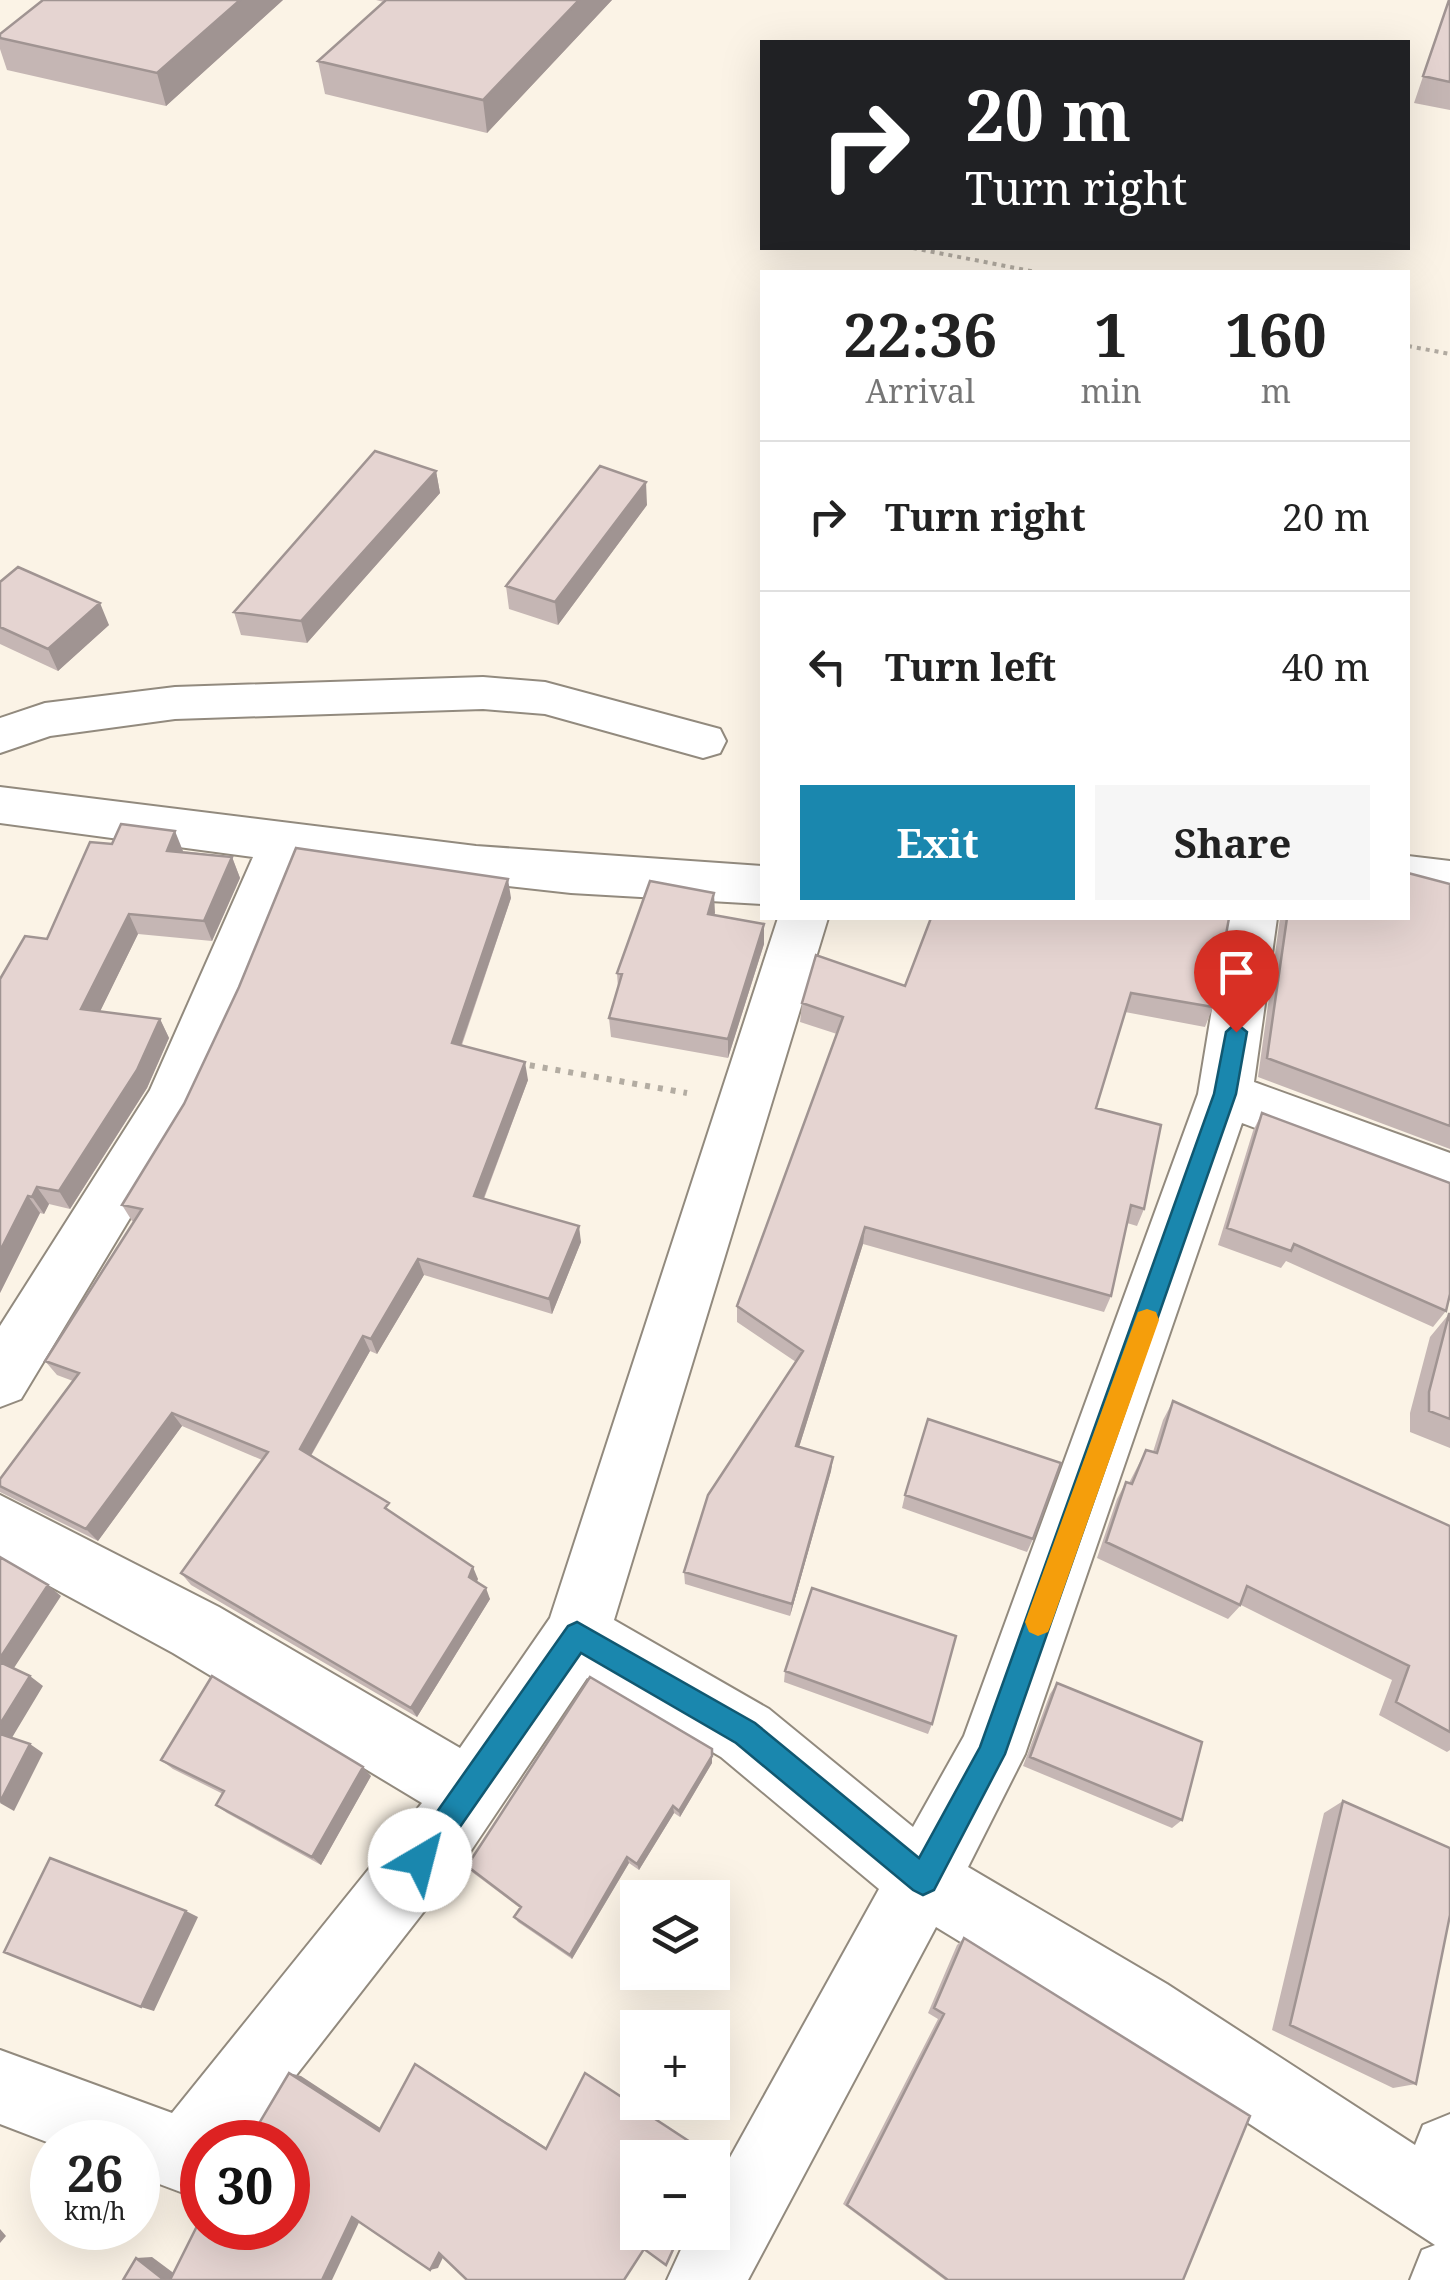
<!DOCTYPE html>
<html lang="en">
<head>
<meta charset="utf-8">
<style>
  :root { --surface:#fff; --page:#f6f6f6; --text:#222; --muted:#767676; --line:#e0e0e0; --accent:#1a87ae }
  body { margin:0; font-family:"Noto Serif",serif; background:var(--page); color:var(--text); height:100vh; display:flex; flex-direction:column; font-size:38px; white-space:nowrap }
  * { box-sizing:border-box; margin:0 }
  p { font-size:32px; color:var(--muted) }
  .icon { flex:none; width:55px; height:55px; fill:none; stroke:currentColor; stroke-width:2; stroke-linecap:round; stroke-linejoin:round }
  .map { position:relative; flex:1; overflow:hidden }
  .drawer { position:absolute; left:760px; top:270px; width:650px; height:650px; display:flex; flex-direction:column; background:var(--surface); border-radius:0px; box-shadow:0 10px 40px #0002 }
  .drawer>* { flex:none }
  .hud { position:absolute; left:760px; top:40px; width:650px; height:210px; border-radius:0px; box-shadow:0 10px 40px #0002; background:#202124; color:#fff; overflow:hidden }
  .fabs { position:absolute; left:620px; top:1880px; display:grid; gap:20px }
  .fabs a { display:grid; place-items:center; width:110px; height:110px; border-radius:0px; background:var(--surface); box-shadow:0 10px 40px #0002; font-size:50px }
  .speed { position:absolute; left:30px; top:2120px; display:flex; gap:20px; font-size:50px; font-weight:700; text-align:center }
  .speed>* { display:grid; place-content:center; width:130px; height:130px; border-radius:50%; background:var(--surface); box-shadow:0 10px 40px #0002; line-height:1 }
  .speed small { font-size:25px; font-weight:400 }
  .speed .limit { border:15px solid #d22; background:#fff; color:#111 }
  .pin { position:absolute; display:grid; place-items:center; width:85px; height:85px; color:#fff; margin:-102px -42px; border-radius:50% 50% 50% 0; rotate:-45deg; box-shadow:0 0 10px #0007 }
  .pin .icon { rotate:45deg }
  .me { position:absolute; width:110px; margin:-55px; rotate:37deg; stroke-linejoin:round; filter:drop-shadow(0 0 8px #0008) }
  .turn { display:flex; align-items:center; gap:35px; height:210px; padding:0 40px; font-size:45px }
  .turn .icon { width:130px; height:130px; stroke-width:2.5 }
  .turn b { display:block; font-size:70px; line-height:85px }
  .eta { display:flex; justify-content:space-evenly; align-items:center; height:170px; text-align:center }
  .eta b { font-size:60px; font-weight:700; line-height:70px }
  .primary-button { display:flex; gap:20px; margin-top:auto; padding:20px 40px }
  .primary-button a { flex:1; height:115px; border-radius:0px; background:var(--accent); color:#fff; font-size:40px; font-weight:700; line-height:115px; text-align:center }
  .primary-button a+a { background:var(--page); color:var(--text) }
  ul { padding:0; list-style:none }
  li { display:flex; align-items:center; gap:30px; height:150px; padding:0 40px; border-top:2px solid var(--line) }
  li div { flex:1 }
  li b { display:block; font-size:38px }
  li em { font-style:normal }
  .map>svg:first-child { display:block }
</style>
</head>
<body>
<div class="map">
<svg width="1450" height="2280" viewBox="0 0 1450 2280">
  <rect width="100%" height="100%" fill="#fbf3e6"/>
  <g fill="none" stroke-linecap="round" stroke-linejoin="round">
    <defs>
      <path id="minor" d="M483 677 545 682 720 729 726 741 720 753 703 758 545 714 483 709 175 719 50 736 0 753V718L45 703 175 687Z
        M0 787 476 846 762 866V904L571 893 300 863 243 1004 189 1120 21 1399 0 1407V1326L150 1090 253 857 0 823Z
        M1408 856 1450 861V899L1408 894Z
        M778 918H828L614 1620 769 1709 913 1827 964 1736 1198 1094 1227 918H1277L1254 1082 1450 1153V1201L1242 1123 1025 1754 968 1867 1167 1984 1415 2145 1423 2125 1450 2114V2280H1410L1422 2250 1435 2245 1115 2036 936 1927 748 2280H667L689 2232H712V2190L879 1889 721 1757 587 1678 468 1855 244 2142H202V2187L186 2194 138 2176V2142L52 2144 0 2124V2050L172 2113 422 1803 173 1653 0 1559V1495L219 1607 460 1748 550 1618Z"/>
    </defs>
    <use href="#minor" stroke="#928a7e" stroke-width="4"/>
    <path stroke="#b3aca2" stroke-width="4" stroke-dasharray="4 5" stroke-linecap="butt" d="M913 248 1036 272
      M1408 346 1450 354"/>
    <path stroke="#b3aca2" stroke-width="6" stroke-dasharray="5 8" stroke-linecap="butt" d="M517 1063 687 1093"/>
    <use href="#minor" fill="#fff" fill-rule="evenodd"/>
  </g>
  <path fill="#c5b6b4" d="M283 0 166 106 7 70 0 49V34Z
    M376 0H612L487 133 325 94 318 61 384 2Z
    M1449 0H1450V110L1414 103Z
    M436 471 440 493 307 643 241 635 234 612Z
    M647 505 558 625 509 609 506 586Z
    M0 582 109 625 58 671 0 644Z
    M183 851 232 857 240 878 212 941 138 934 100 1011 160 1019 169 1038 147 1088 70 1209 49 1204 44 1214 40 1213 0 1293 47 939Z
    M1450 884V1149L1258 1077 1280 918H1408Z
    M511 898 462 1045 528 1080 484 1199 581 1242 552 1314 424 1275 377 1354 370 1351 311 1456 394 1514 478 1579 477 1582 490 1599 417 1717 191 1585 181 1573 262 1460 182 1426 98 1541 0 1492V1479L73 1381 57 1375 45 1361 134 1222 132 1221 122 1205Z
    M714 915 764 944 728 1058 611 1037 609 1018 618 988 617 973Z
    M931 918 1213 1007 1205 1027 1125 1012 1096 1108 1144 1209 1137 1226 1127 1223 1111 1296 1104 1312 863 1244 799 1447 833 1457 831 1471 790 1616 685 1584 684 1572 796 1362 737 1322V1306L837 1034 800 1022 802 1003 905 986Z
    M1262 1113 1446 1311 1433 1327 1286 1261 1281 1268 1218 1245 1253 1131Z
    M1449 1314H1450V1448L1410 1432V1413L1430 1337Z
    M1173 1401 1450 1526V1750L1447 1752 1379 1715 1392 1680 1241 1605 1228 1619 1097 1558 1117 1499 1126 1482 1129 1483 1146 1450 1153 1452 1163 1420Z
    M905 1495 1033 1539 1027 1552 902 1508Z
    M785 1671 932 1724 928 1734 784 1682Z
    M1057 1683 1182 1820 1172 1828 1023 1766 1050 1694Z
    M712 1749V1763L680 1817 674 1813 639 1870 629 1863 572 1959 518 1922 514 1917 520 1908 472 1872 467 1866Z
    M161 1760 371 1776 321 1865 227 1813 216 1805 223 1794 173 1769Z
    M1343 1801 1416 2084 1393 2088 1272 2030 1324 1813Z
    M964 1938 1183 2280H945L843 2204 938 2019 928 2013 957 1945Z"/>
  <path fill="#a09492" d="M240 0H283L166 106 157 73Z
    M579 0H612L487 133 483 100Z
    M436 471 440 493 307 643 301 621Z
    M646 482 647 505 558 625 555 602Z
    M100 603 109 625 58 671 48 649Z
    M175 831 183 851 175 871 167 851Z
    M232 857 240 878 212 941 204 921Z
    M508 879 511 898 456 1060 452 1043Z
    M714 893 715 913 708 934V914Z
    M129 914 138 934 92 1028 81 1009Z
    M764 924V944L728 1058V1039Z
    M160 1019 169 1038 147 1088 70 1209 59 1191Z
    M525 1062 528 1080 478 1213 474 1196Z
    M37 1187 49 1204 44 1214 32 1197Z
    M28 1196 40 1213 0 1293V1251Z
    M579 1226 581 1242 552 1314 549 1299Z
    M865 1227 863 1244 795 1460 796 1446Z
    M418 1259 424 1275 377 1354 371 1339Z
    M363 1336 370 1351 307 1462 300 1449Z
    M172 1413 182 1426 98 1541 86 1529Z
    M833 1457 831 1471 790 1616 792 1604Z
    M473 1567 478 1579 473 1588 469 1577Z
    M48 1585 61 1596 12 1671 0 1663V1658Z
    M486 1588 490 1599 417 1717 411 1708Z
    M30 1676 43 1686 10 1741 0 1735V1724Z
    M30 1744 43 1753 14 1811 0 1803Z
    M712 1756V1763L680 1817 679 1811Z
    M363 1767 371 1776 321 1865 312 1857Z
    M673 1806 674 1813 639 1870 637 1864Z
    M627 1857 629 1863 572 1959 570 1955Z
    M186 1911 198 1917 154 2011 141 2007Z
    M415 2064 422 2068 550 2150 546 2149Z
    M289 2073 301 2076 388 2133 379 2131Z
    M362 2216 332 2280H322L352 2217Z
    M0 2229 6 2236 0 2243Z
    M446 2251 438 2268 430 2270 439 2253Z
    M152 2257 183 2280H164L136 2258Z"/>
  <path fill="#e5d4d1" stroke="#a09492" stroke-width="2.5" d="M43 0H240L157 73 0 38V34Z
    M386 0H579L483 100 318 61Z
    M1449 0H1450V82L1423 76Z
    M375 451 436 471 301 621 234 612Z
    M600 466 646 482 555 602 506 586Z
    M18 567 100 603 48 649 0 627V582Z
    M121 824 175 831 167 851 232 857 204 921 129 914 81 1009 160 1019 137 1070 59 1191 37 1187 32 1197 28 1196 0 1251V979L25 936 47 939 90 842 112 844Z
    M296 848 508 879 452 1043 525 1062 474 1196 579 1226 549 1299 418 1259 371 1339 363 1336 300 1449 389 1503 385 1508 473 1567 469 1577 486 1588 411 1708 181 1573 268 1452 172 1413 86 1529 0 1486V1479L79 1373 45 1361 142 1209 122 1205 184 1104 239 987Z
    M1408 873 1450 884V1126L1267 1058 1287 918H1408Z
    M650 881 714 893 708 914 764 924 728 1039 609 1018 622 974 617 973Z
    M931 918H1229L1213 1007 1131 993 1096 1108 1161 1125 1144 1209 1131 1205 1111 1296 865 1227 796 1446 833 1457 792 1604 684 1572 708 1495 803 1351 737 1306 843 1017 802 1003 816 955 905 986Z
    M1262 1113 1450 1183V1294L1446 1311 1294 1244 1291 1251 1227 1228Z
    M1449 1314H1450V1419L1429 1411V1392Z
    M1173 1401 1450 1526V1732L1396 1702 1409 1666 1247 1586 1240 1605 1106 1542 1126 1482 1132 1484 1146 1450 1157 1453Z
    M928 1419 1061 1463 1033 1539 905 1495Z
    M0 1557 48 1585 0 1658Z
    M812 1588 956 1636 932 1724 785 1671Z
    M0 1662 30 1676 0 1724Z
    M212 1676 363 1767 312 1857 216 1805 224 1791 161 1760Z
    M590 1677 712 1749V1756L679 1811 673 1806 637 1864 627 1857 570 1955 514 1917 521 1907 467 1866Z
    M1057 1683 1202 1742 1182 1820 1030 1757Z
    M0 1734 30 1744 0 1802Z
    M1343 1801 1450 1848V1915L1416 2084 1290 2025Z
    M50 1858 186 1911 141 2007 4 1952Z
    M964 1938 1250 2116 1183 2280H948L847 2205 944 2014 934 2008Z
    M415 2064 546 2149 585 2073 716 2159 712 2166V2158H638V2232H681L666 2265 644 2249 624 2280H467L439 2253 430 2270 352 2217 322 2280H170L202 2216V2228H288V2142H248L289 2073 379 2131Z
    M136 2258 164 2280H123Z"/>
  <path fill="#1a87ae" stroke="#115871" stroke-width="2.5" d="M1236 1023 1247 1032 1236 1094 1005 1754 934 1890 923 1895 913 1890 736 1743 581 1653 430 1870 420 1875 410 1870 406 1860 410 1850 568 1626 577 1622 755 1723 919 1858 980 1747 1214 1094 1226 1032Z"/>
  <path fill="#f59e0b" d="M1147 1309 1156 1312 1159 1320 1052 1622 1048 1632 1038 1636 1029 1632 1025 1622 1135 1320 1138 1312Z"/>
</svg>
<div class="fabs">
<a><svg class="icon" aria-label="layers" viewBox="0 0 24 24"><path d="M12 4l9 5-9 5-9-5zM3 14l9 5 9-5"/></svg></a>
<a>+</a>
<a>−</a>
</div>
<div class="speed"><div>26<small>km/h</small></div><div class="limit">30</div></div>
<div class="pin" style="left:1236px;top:1032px;background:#d93025"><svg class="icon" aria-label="arrive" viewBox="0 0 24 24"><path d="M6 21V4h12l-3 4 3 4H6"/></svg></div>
<svg class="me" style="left:420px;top:1860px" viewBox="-20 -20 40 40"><circle r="19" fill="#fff"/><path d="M0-13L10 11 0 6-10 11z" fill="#1a87ae"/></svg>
<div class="hud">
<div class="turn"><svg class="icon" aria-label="right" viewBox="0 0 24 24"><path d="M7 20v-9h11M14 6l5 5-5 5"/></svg><div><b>20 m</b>Turn right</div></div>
</div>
<section class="drawer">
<div class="eta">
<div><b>22:36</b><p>Arrival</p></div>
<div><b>1</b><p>min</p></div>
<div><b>160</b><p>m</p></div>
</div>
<ul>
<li><svg class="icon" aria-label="right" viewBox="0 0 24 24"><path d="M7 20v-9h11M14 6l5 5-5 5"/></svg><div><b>Turn right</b></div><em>20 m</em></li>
<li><svg class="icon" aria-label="left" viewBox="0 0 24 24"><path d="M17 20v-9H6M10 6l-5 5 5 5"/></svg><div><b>Turn left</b></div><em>40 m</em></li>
</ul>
<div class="primary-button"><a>Exit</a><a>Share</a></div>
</section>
</div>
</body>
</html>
